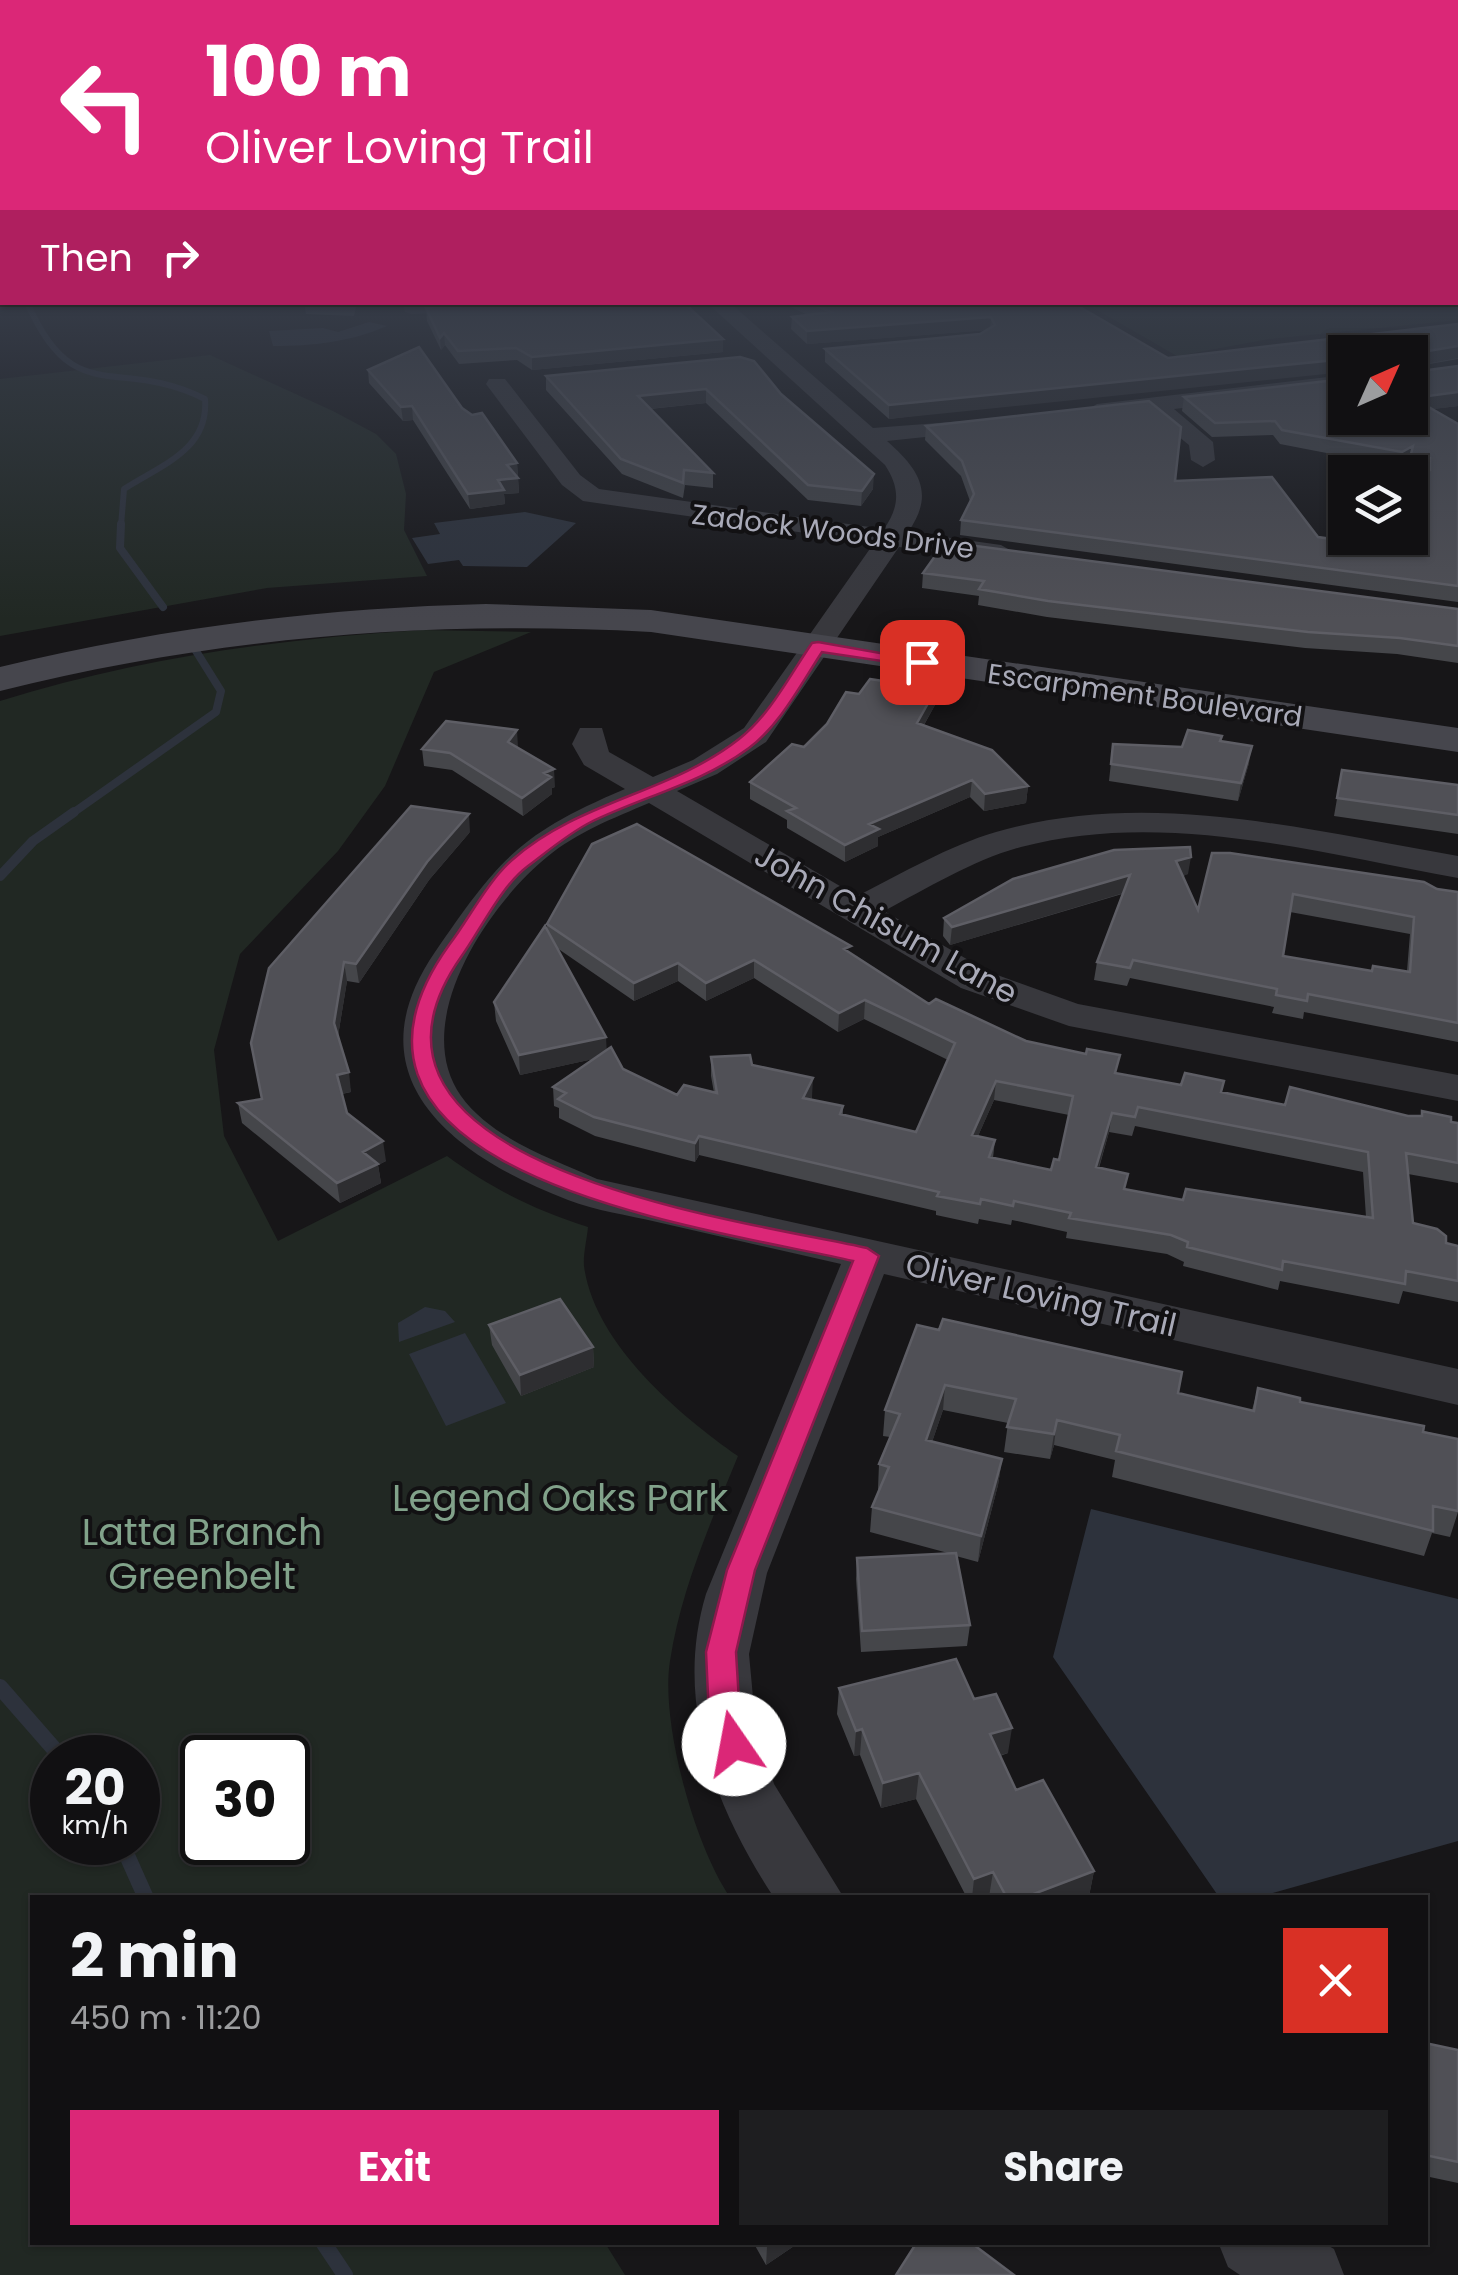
<!DOCTYPE html>
<html lang="en">
<head>
<meta charset="utf-8">
<style>
  :root { --surface:#111012; --page:#1e1e20; --text:#f1f3f6; --muted:#9c9d9f; --line:#303032; --accent:#db2777 }
  body { margin:0; font-family:Poppins,sans-serif; background:var(--page); color:var(--text); height:100vh; display:flex; flex-direction:column; font-size:38px; white-space:nowrap }
  * { box-sizing:border-box; margin:0 }
  p { font-size:32px; color:var(--muted) }
  .icon { flex:none; width:55px; height:55px; fill:none; stroke:currentColor; stroke-width:2; stroke-linecap:round; stroke-linejoin:round }
  .map { position:relative; flex:1; overflow:hidden }
  .details { position:absolute; left:30px; top:1895px; width:1398px; height:350px; display:flex; flex-direction:column; background:var(--surface); border-radius:0px; box-shadow:0 2px 8px #0004,0 0 0 2px var(--line) }
  .details>* { flex:none }
  .top-card { position:absolute; left:0px; top:0px; width:1460px; height:305px; box-shadow:0 2px 8px #0004,0 0 0 2px var(--line); background:#db2777; color:#fff; overflow:hidden }
  .needle { width:65px; rotate:45deg }
  .fabs { position:absolute; left:1328px; top:335px; display:grid; gap:20px }
  .fabs a { display:grid; place-items:center; width:100px; height:100px; border-radius:0px; background:var(--surface); box-shadow:0 2px 8px #0004,0 0 0 2px var(--line); font-size:50px }
  .speed { position:absolute; left:30px; top:1735px; display:flex; gap:20px; font-size:50px; font-weight:700; text-align:center }
  .speed>* { display:grid; place-content:center; width:130px; height:130px; border-radius:50%; background:var(--surface); box-shadow:0 2px 8px #0004,0 0 0 2px var(--line); line-height:1 }
  .speed small { font-size:25px; font-weight:400 }
  .speed .limit { border:5px solid #111; border-radius:15px; background:#fff; color:#111 }
  .pin { position:absolute; display:grid; place-items:center; width:85px; height:85px; color:#fff; margin:-42px; border-radius:20px; box-shadow:0 5px 15px #0006 }
  .me { position:absolute; width:110px; margin:-55px; rotate:348deg; stroke-linejoin:round; filter:drop-shadow(0 0 8px #0008) }
  .turn { display:flex; align-items:center; gap:35px; height:210px; padding:0 40px; font-size:45px }
  .turn .icon { width:130px; height:130px; stroke-width:2.5 }
  .turn b { display:block; font-size:70px; line-height:85px }
  .then { display:flex; align-items:center; height:95px; padding:0 40px; background:#0003; gap:20px; font-size:38px }
  .round { display:grid; place-items:center; flex:none; width:105px; height:105px; border-radius:0px; background:var(--page) }
  .overview { display:flex; align-items:center; justify-content:space-between; height:170px; padding:0 40px }
  h1 { font-size:60px; font-weight:700; line-height:75px }
  .button { display:flex; gap:20px; margin-top:auto; padding:20px 40px }
  .button a { flex:1; height:115px; border-radius:0px; background:var(--accent); color:#fff; font-size:40px; font-weight:700; line-height:115px; text-align:center }
  .button a+a { background:var(--page); color:var(--text) }
  .map>svg:first-child { display:block }
</style>
</head>
<body>
<div class="map">
<svg width="1458" height="2275" viewBox="0 0 1458 2275">
  <rect width="100%" height="100%" fill="#171618"/>
  <path fill="#212823" fill-rule="evenodd" d="M1458 300V320L1269 339 1177 356 1085 303Z
    M210 355 333 411 376 434 396 454 406 494 404 530 427 576 267 588 0 636V379Z
    M422 630 531 632 434 672 385 786 338 851 240 954 214 1050 224 1136 278 1241 447 1156C492 1189 535 1210 588 1227 587 1239 583 1254 584 1266 594 1343 679 1415 738 1456 711 1522 681 1589 670 1661 660 1722 695 1847 730 1897L32 1898V2242L605 2243 625 2275H0V701C139 658 277 639 422 630ZM52 1758H138V1842H52ZM202 1758H288V1842H202Z"/>
  <path fill="#2d323c" d="M369 322 387 326C350 342 313 346 273 346L269 331 323 328 338 332Z
    M525 512 576 523 527 567 463 566 459 560 428 564 412 538 440 534 434 523Z
    M425 1307 445 1311 455 1322 399 1342 398 1323Z
    M465 1333 506 1403 446 1426 409 1354Z
    M1091 1509 1458 1599V1841L1258 1897H1219L1053 1657Z"/>
  <g fill="none" stroke-linecap="round" stroke-linejoin="round">
    <path stroke="#2d323c" stroke-width="6" d="M27 302C74 411 118 355 205 399 209 450 161 465 124 489L121 526"/>
    <path stroke="#2d323c" stroke-width="8" d="M121 524 120 548 163 607
      M70 815 216 712 221 691 196 651"/>
    <path stroke="#2d323c" stroke-width="10" d="M0 876 33 841 74 812"/>
    <path stroke="#2d323c" stroke-width="16" d="M0 1687 62 1758
      M121 1842 146 1898
      M323 2242 345 2275"/>
    <path fill="#38383d" fill-rule="evenodd" d="M402 302H526L516 308 412 314 405 312Z
      M706 302H729L873 428 990 419 994 424 982 431 887 441C920 470 935 494 908 532L1001 545 1015 553 1001 561 899 547 766 742 717 774 677 791 857 896C903 873 948 846 996 832 1149 788 1306 830 1458 856V878C1317 853 1164 809 1021 847 973 860 928 888 884 911L989 972 1078 1004 1458 1075V1101L1069 1026 961 988 649 803C614 818 577 832 547 857 488 905 409 1022 461 1096 492 1139 551 1158 597 1179L1458 1369V1405L884 1274 767 1573 749 1654 755 1719 774 1784 844 1898H774L771 1893C713 1803 674 1700 706 1594L841 1264C780 1250 718 1236 657 1222 628 1215 596 1211 568 1200 456 1157 348 1079 435 952 499 859 519 834 625 789L584 765 572 744 580 728H602L609 752 653 777 693 760 744 728 874 543 583 501 562 485 486 384 489 379H505L580 475 599 489 884 529C900 506 900 488 885 465Z
      M1345 375V389L1174 409 1213 442 1215 460 1203 467 1191 460 1189 445 1148 412 1097 418 1085 411 1097 404Z
      M1218 2242H1322L1334 2249 1344 2275H1240L1228 2267Z"/>
    <path fill="#46464d" fill-rule="evenodd" d="M486 604 651 610 1458 728V752L651 632C429 620 216 637 0 691V667C161 628 321 608 486 604Z"/>
  </g>
  <path fill="#45464a" fill-rule="evenodd" d="M357 302 354 316 306 314 304 303Z
    M780 302H1081L1077 306 1168 358 1458 324V359L1412 367 1413 372 1458 366V406L1432 409 1458 424V602L960 535 961 520 970 501 961 476 925 440 926 426 1175 481 1318 537 1382 546 1417 470 1408 468 1409 461 1399 467 1280 444 1273 435 1212 437 1182 411 1184 397 1345 379 1410 352 889 419 825 362V349L980 334 986 330 807 344 791 329 792 317 808 315Z
    M469 306 723 339V352L532 370 517 360 459 364 445 345 441 350 427 321 426 308Z
    M368 370 462 408 517 463 519 493 504 494 505 504 470 509 413 420 403 421 369 383Z
    M546 376 781 394 873 489 861 506 808 500 706 403 650 409 713 473V488L685 485 683 498 622 474 546 390Z
    M923 573 1458 609V663L1397 654 1305 648 1047 617 978 605 979 596 922 588Z
    M936 689 935 705 924 725 1028 786 1026 803 984 811 970 797 878 837V846L845 862 787 828V820L750 799V782L804 747 859 694Z
    M1221 741 1249 763 1238 801 1109 781 1113 744 1182 747Z
    M517 747 555 787 552 788V794L523 816 452 770 424 766 422 749Z
    M1342 770 1458 785V834L1334 816Z
    M470 832 429 880 359 983 347 981 338 1036 351 1092 342 1094 347 1113 386 1161 378 1165 381 1183 340 1203 242 1123 238 1103 262 1099 269 968Z
    M1212 853 1458 892V1042L1304 1012 1303 1019 1272 1013 1274 1007 1130 978 1127 986 1094 980 1097 962 1122 894 950 945 943 936 944 918 1188 874 1183 876 1198 910ZM1290 912 1410 934 1407 971H1372L1283 956Z
    M547 924 851 954 929 1004 1026 1041 1117 1074 1285 1105 1408 1116 1458 1123V1183L1408 1174 1413 1223 1446 1243 1458 1246V1302L1403 1291 1399 1304 1280 1281 1278 1290 1183 1266 1184 1262 1167 1254 1066 1238 1067 1232 1012 1220 1011 1225 979 1219 978 1224 936 1215V1211L699 1155 695 1162 595 1136 559 1118V1108L554 1106 553 1087 593 1059 520 1075 496 1021 494 1002 547 930ZM557 948 634 1001 678 981 706 1001 754 978 838 1032 864 1019 948 1060 916 1132 843 1115V1106L811 1100 812 1097 752 1065 711 1057V1076L714 1093 677 1095 623 1069 606 1050ZM994 1100 1069 1115 1059 1160 1051 1170 993 1158 995 1140 978 1136ZM1135 1126 1363 1172 1366 1217 1183 1200 1125 1190 1099 1168 1109 1132 1132 1136Z
    M489 1325 593 1347 594 1367 521 1396 492 1345Z
    M917 1325 1178 1394 1252 1410 1258 1388 1300 1402 1458 1439V1512L1450 1537 1432 1533 1424 1556 1112 1477 1115 1460 1054 1445 1050 1459 1004 1452 1008 1423 943 1410 932 1442 1002 1459 998 1485 978 1562 956 1556 970 1625 967 1646 861 1652 856 1579 857 1558 948 1553 870 1532 872 1507 879 1490 878 1489 879 1464 890 1437 883 1436 885 1410Z
    M839 1688 974 1699 1008 1753 1000 1756 1016 1790 1094 1871 1089 1896 1085 1898H967L916 1799 881 1808 860 1755 854 1756 837 1714Z
    M1425 2043 1458 2050V2183L1425 2176Z
    M753 2242H800L766 2265Z"/>
  <path fill="#2e2e31" d="M991 317 990 330 807 344V331Z
    M444 333 445 345 441 350 440 338Z
    M723 339V352L532 370V357Z
    M1458 346V358L1410 367V354Z
    M1345 359V372L889 419V405Z
    M706 389V403L638 410V396Z
    M1458 392V406L1410 412 1413 398Z
    M412 406 413 420 403 421 401 407Z
    M1413 446 1409 461 1399 467 1402 452Z
    M517 463 519 493 504 494 505 504 470 509 468 494 498 480 507 465Z
    M874 474 873 489 861 506 862 491Z
    M936 689 935 705 916 739 917 723Z
    M517 730 518 747 508 742Z
    M1252 746 1249 763 1238 801 1241 783Z
    M554 769 555 787 552 788V794L523 816 522 798 544 773Z
    M972 780 970 797 878 837V846L845 862V845L869 824Z
    M1028 786 1026 803 984 811 985 794Z
    M469 814 470 832 429 880 359 983 356 964 427 862Z
    M1191 857 1188 874 1174 879 1176 861Z
    M1130 875 1127 892 950 945 952 927Z
    M754 960V978L706 1001V983Z
    M344 962 347 981 337 1042 334 1023Z
    M678 963V981L634 1001V983Z
    M865 1000 864 1019 838 1032 839 1013Z
    M606 1037 607 1056 520 1075 519 1055Z
    M349 1072 351 1092 340 1094 337 1075Z
    M813 1078 812 1097 802 1117 803 1098Z
    M996 1081 994 1100 970 1154 972 1135Z
    M1112 1113 1109 1132 1093 1187 1096 1167Z
    M699 1136V1155L695 1162V1143Z
    M383 1141 386 1161 378 1165 381 1183 340 1203 337 1183 363 1152Z
    M593 1347 594 1367 521 1396 520 1375Z
    M945 1385 943 1410 924 1465 926 1440Z
    M1057 1420 1054 1445 1050 1459 1054 1434Z
    M1002 1459 998 1485 978 1562 981 1536Z
    M1012 1728 1008 1753 986 1759 990 1734Z
    M862 1729 860 1755 854 1756 856 1731Z
    M919 1773 916 1799 881 1808 883 1783Z
    M1094 1871 1089 1896 1085 1898H1023Z
    M993 1872 989 1897 972 1898 974 1879Z
    M773 2242H800L766 2265 767 2247Z"/>
  <path fill="#505056" stroke="#5e5e65" stroke-width="2.5" fill-rule="evenodd" d="M304 302H353V305Z
    M467 302H469L466 306 534 302H683L723 339 532 357 516 348 458 351 444 333 440 338 426 308Z
    M809 302H1071L1168 358 1458 324V346L1410 354V352H1345V359L889 405 825 349 980 334 995 325 991 317 807 331 792 317 831 312Z
    M419 347 462 408 472 415 482 413 517 463 507 465 518 478 498 480 504 490 468 494 412 406 401 407 368 370Z
    M740 357 754 361 781 394 874 474 862 491 808 485 706 389 638 396 713 473 684 470 683 483 621 459 546 376Z
    M1410 359 1413 372 1458 366V392L1413 398 1458 424V586L961 520 974 494 962 461 926 426 1149 401 1181 427 1175 481 1272 477 1318 537 1382 546 1385 538H1410V472H1405L1406 471 1430 470V458L1411 454 1413 446 1402 452 1282 430 1275 421 1215 423 1184 397 1345 379V418H1410Z
    M945 542 1458 609V646L1400 638 1308 632 1048 601 979 589 984 581 923 573Z
    M870 679 936 689 917 723 992 750 1028 786 985 794 972 780 869 824 879 829 845 845 787 811 796 808 750 782 792 744 804 747 827 724 846 692 859 694Z
    M446 721 517 730 508 742 554 769 544 773 551 777 522 798 450 753 422 749Z
    M1188 730 1222 736 1220 741 1252 746 1241 783 1111 764 1113 744 1182 747Z
    M1342 770 1458 785V815L1337 798Z
    M411 806 469 814 427 862 356 964 344 962 334 1023 349 1072 337 1075 347 1113 383 1141 363 1152 378 1164 337 1183 238 1103 262 1099 251 1043 269 968Z
    M637 824 851 946 844 949 929 1004 936 999 1026 1041 1086 1054 1087 1049 1120 1055 1115 1073 1181 1085 1185 1073 1224 1081 1221 1092 1285 1105 1290 1087 1408 1116H1422V1111L1451 1117V1122L1458 1123V1163L1406 1153 1413 1223 1437 1229 1446 1236V1243L1458 1246V1281L1406 1271 1405 1284 1283 1261 1282 1270 1187 1247 1188 1242 1171 1235 1069 1218 1071 1213 1014 1201 1013 1206 981 1199 980 1204 937 1196 939 1192 699 1136 695 1143 594 1117 558 1099 566 1093 553 1087 611 1047 623 1069 677 1095 684 1085 717 1093 711 1057 750 1055 752 1065 813 1078 803 1098 843 1106 840 1114 916 1132 955 1043 865 1000 839 1013 754 960 706 983 678 963 634 983 547 924 592 844ZM996 1081 1073 1096 1059 1160 1054 1159 1051 1170 989 1157 995 1140 972 1135ZM1138 1107 1368 1152 1373 1218 1186 1189 1183 1200 1124 1189 1128 1174 1096 1167 1112 1113 1135 1117Z
    M1190 847 1191 857 1176 861 1198 910 1212 853H1230L1424 882 1437 889 1458 892V1023L1308 994 1307 1001 1276 995 1277 989 1133 960 1130 968 1097 962 1130 875 952 927 944 918 1013 879 1114 850ZM1293 894 1414 917 1410 972 1373 966 1372 971 1283 956Z
    M545 926 606 1037 519 1055 494 1002Z
    M560 1299 593 1347 520 1375 489 1325Z
    M943 1319 1182 1372 1178 1393 1254 1411 1258 1388 1300 1398V1402L1424 1426 1423 1432 1458 1439V1511L1433 1506V1531L1116 1451 1120 1435 1057 1420 1054 1434 1007 1427 1016 1399 945 1385 926 1440 1002 1459 981 1536 872 1507 889 1467 879 1464 900 1414 885 1410 917 1325 939 1330Z
    M956 1553 970 1625 862 1631 857 1558Z
    M956 1659 974 1699 996 1694 1012 1728 990 1734 1016 1790 1043 1780 1094 1871 1023 1898H1007L993 1872 974 1879 919 1773 883 1783 862 1729 856 1731 839 1688Z
    M1425 2043 1458 2050V2162L1425 2155Z
    M917 2242H970L1014 2275H896Z"/>
  <linearGradient id="sky" x2="0" y2="1"><stop stop-color="#0d0c0d"/><stop offset="0.48" stop-color="#363c48"/><stop offset="1" stop-color="#363c48" stop-opacity="0"/></linearGradient>
  <rect width="1458" height="619" fill="url(#sky)"/>
  <path fill="#db2777" stroke="#8e194d" stroke-width="2.5" d="M818 642 931 662 922 667 822 652C801 684 780 725 749 748 702 783 642 797 591 822 569 833 548 851 528 866 501 886 481 929 461 957 314 1167 747 1221 867 1248L879 1256 755 1570 736 1652 740 1717 749 1744 745 1754 734 1758 722 1754 709 1717 706 1652 727 1570 853 1261C715 1229 284 1176 449 945 469 919 487 882 512 860 578 801 671 793 739 739 770 715 790 675 812 643Z"/>
  <g text-anchor="middle" stroke-width="8" stroke-linejoin="round" paint-order="stroke">
    <g font-size="28" fill="#a9aab8" stroke="#121113">
      <text transform="translate(833 531) rotate(7)" y="10">Zadock Woods Drive</text>
      <text transform="translate(1145 695) rotate(8)" y="10">Escarpment Boulevard</text>
    </g>
    <g font-size="32" fill="#a9aab8" stroke="#121113">
      <text transform="translate(886 924) rotate(29)" y="11">John Chisum Lane</text>
      <text transform="translate(1041 1295) rotate(13)" y="11">Oliver Loving Trail</text>
    </g>
    <g font-size="38" fill="#81a28a" stroke="#121113">
      <text x="560" y="1511">Legend Oaks Park</text>
      <text x="202" y="1545">Latta Branch<tspan x="202" dy="44">Greenbelt</tspan></text>
    </g>
  </g>
</svg>
<div class="fabs">
<a><svg class="needle" viewBox="-14 -14 28 28"><path d="M0-13l5 13h-10z" fill="#e53935"/><path d="M0 13l5-13h-10z" fill="#9c9d9f"/></svg></a>
<a><svg class="icon" aria-label="layers" viewBox="0 0 24 24"><path d="M12 4l9 5-9 5-9-5zM3 14l9 5 9-5"/></svg></a>
</div>
<div class="speed"><div>20<small>km/h</small></div><div class="limit">30</div></div>
<div class="pin" style="left:922px;top:662px;background:#d93025"><svg class="icon" aria-label="arrive" viewBox="0 0 24 24"><path d="M6 21V4h12l-3 4 3 4H6"/></svg></div>
<svg class="me" style="left:734px;top:1744px" viewBox="-20 -20 40 40"><circle r="19" fill="#fff"/><path d="M0-13L10 11 0 6-10 11z" fill="#db2777"/></svg>
<div class="top-card">
<div class="turn"><svg class="icon" aria-label="left" viewBox="0 0 24 24"><path d="M17 20v-9H6M10 6l-5 5 5 5"/></svg><div><b>100 m</b>Oliver Loving Trail</div></div>
<div class="then">Then<svg class="icon" aria-label="right" viewBox="0 0 24 24"><path d="M7 20v-9h11M14 6l5 5-5 5"/></svg></div>
</div>
<section class="details">
<div class="overview"><div><h1>2 min</h1><p>450 m · 11:20</p></div><a class="round" style="background:#d93025;color:#fff"><svg class="icon" aria-label="close" viewBox="0 0 24 24"><path d="M6 6l12 12M18 6L6 18"/></svg></a></div>
<div class="button"><a>Exit</a><a>Share</a></div>
</section>
</div>
</body>
</html>
